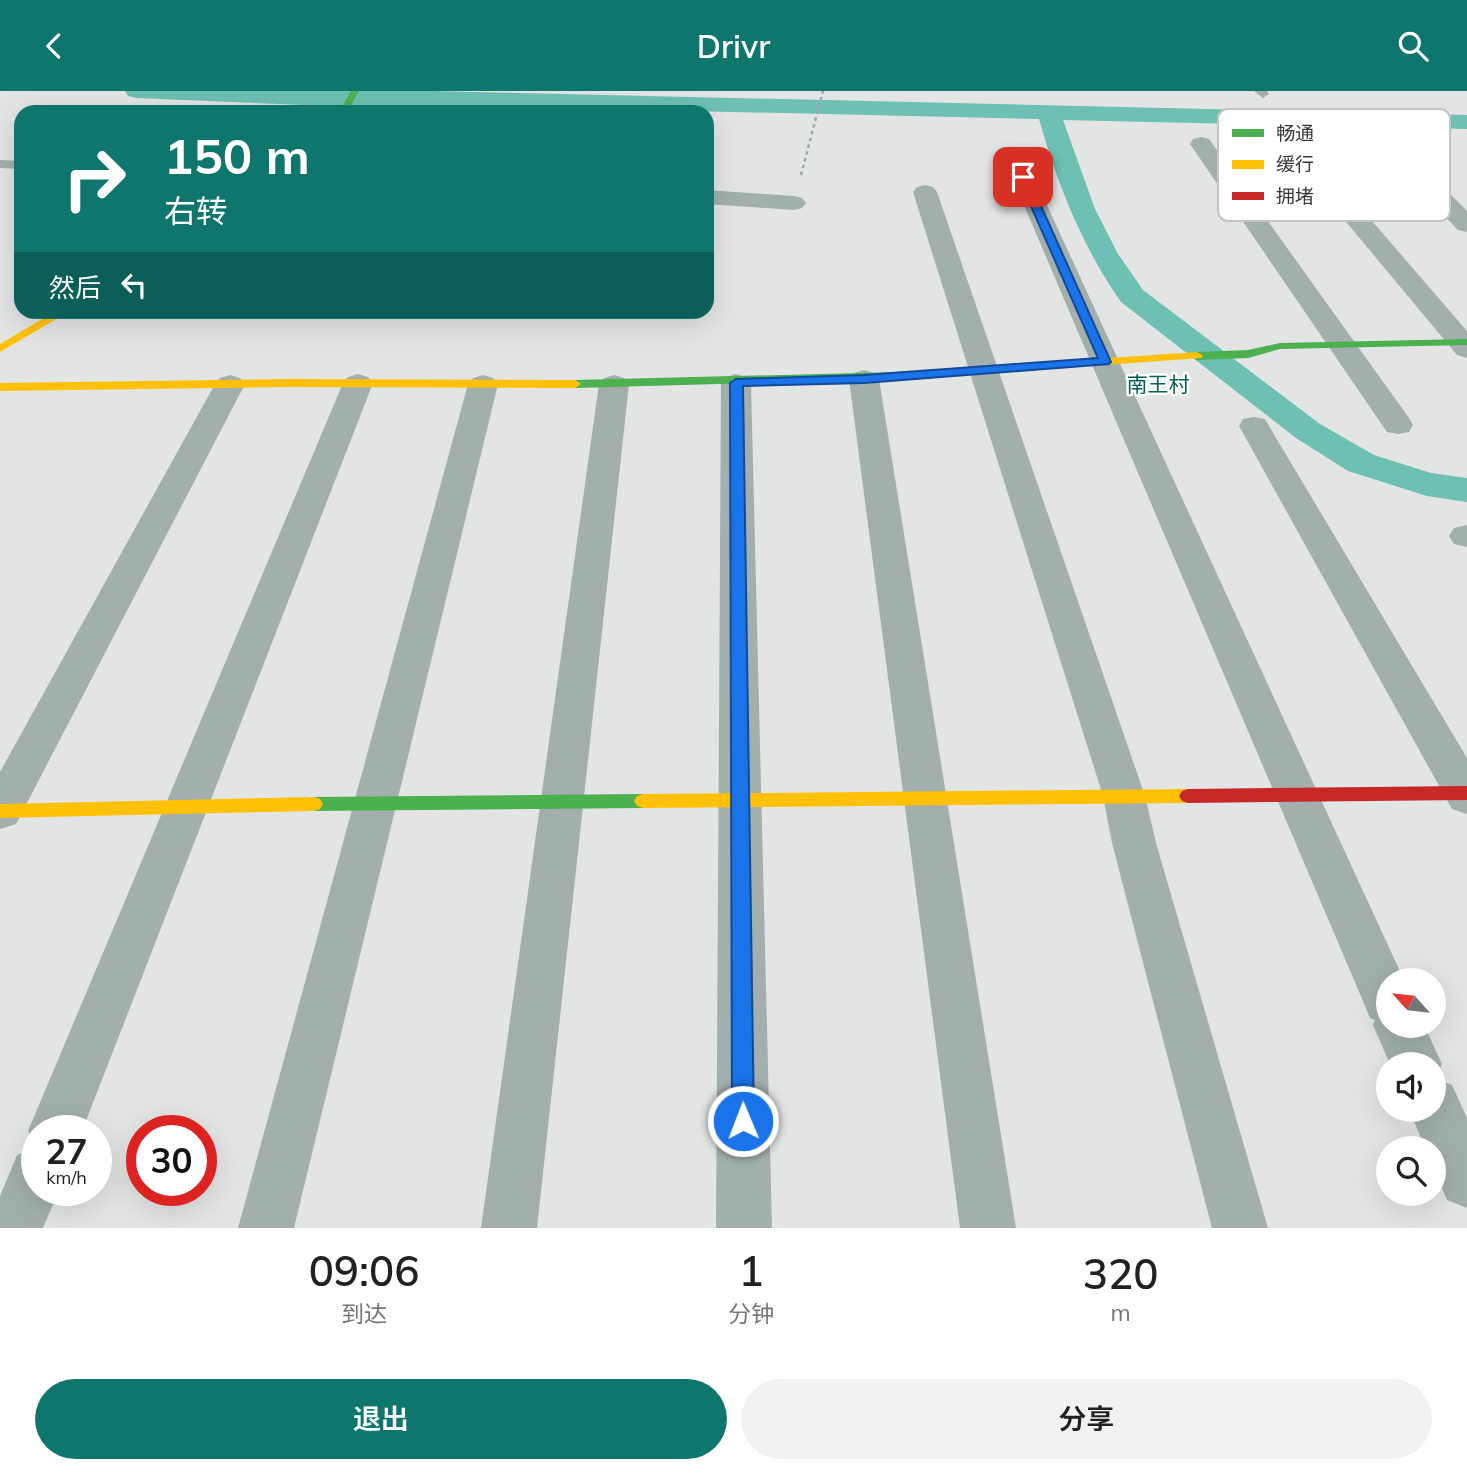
<!DOCTYPE html>
<html lang="zh">
<head>
<meta charset="utf-8">
<style>
  :root { --surface:#fff; --page:#f2f2f2; --text:#202124; --muted:#757577; --accent:#0f766e }
  body { margin:0; font-family:Mulish,"Noto Sans SC",sans-serif; background:var(--page); color:var(--text); height:100vh; display:flex; flex-direction:column; font-size:26px; white-space:nowrap }
  * { box-sizing:border-box; margin:0 }
  p { font-size:23px; color:var(--muted) }
  .icon { flex:none; width:38px; height:38px; fill:none; stroke:currentColor; stroke-width:2; stroke-linecap:round; stroke-linejoin:round }
  .map { position:relative; height:1137px; overflow:hidden }
  .sheet { display:flex; flex-direction:column; background:var(--surface); flex:1 }
  .sheet>* { flex:none }
  .top-card { position:absolute; left:14px; top:14px; width:700px; height:214px; border-radius:21px; box-shadow:0 7px 28px #0002; background:#0f766e; color:#fff; overflow:hidden }
  .needle { width:46px; rotate:297deg }
  .fabs { position:absolute; left:1376px; top:877px; display:grid; gap:14px }
  .fabs a { display:grid; place-items:center; width:70px; height:70px; border-radius:50%; background:var(--surface); box-shadow:0 7px 28px #0002; font-size:35px }
  .speed { position:absolute; left:21px; top:1024px; display:flex; gap:14px; font-size:35px; font-weight:700; text-align:center }
  .speed>* { display:grid; place-content:center; width:91px; height:91px; border-radius:50%; background:var(--surface); box-shadow:0 7px 28px #0002; line-height:1 }
  .speed small { font-size:18px; font-weight:400 }
  .speed .limit { border:10px solid #d22; background:#fff; color:#111 }
  .pin { position:absolute; display:grid; place-items:center; width:60px; height:60px; color:#fff; margin:-30px; border-radius:14px; box-shadow:0 4px 10px #0006 }
  .me { position:absolute; width:77px; margin:-38px; rotate:359deg; stroke-linejoin:round; filter:drop-shadow(0 0 5px #0008) }
  .turn { display:flex; align-items:center; gap:24px; height:147px; padding:0 35px; font-size:32px }
  .turn .icon { width:91px; height:91px; stroke-width:2.5 }
  .turn b { display:block; font-size:49px; line-height:60px }
  .then { display:flex; align-items:center; height:66px; padding:0 35px; background:#0003; gap:14px; font-size:26px }
  .eta { display:flex; justify-content:space-evenly; align-items:center; height:119px; text-align:center }
  .eta b { font-size:42px; font-weight:600; line-height:49px }
  .cta { display:flex; gap:14px; margin-top:auto; padding:14px 35px }
  .cta a { flex:1; height:80px; border-radius:42px; background:var(--accent); color:#fff; font-size:28px; font-weight:600; line-height:80px; text-align:center }
  .cta a+a { background:var(--page); color:var(--text) }
  header { display:flex; justify-content:space-between; align-items:center; height:91px; padding:0 35px; background:var(--accent); color:#fff; font-size:32px; font-weight:600 }
  .map>svg:first-child { display:block }
</style>
</head>
<body>
<header><svg class="icon" aria-label="back" viewBox="0 0 24 24"><path d="M15 5l-7 7 7 7"/></svg>Drivr<svg class="icon" aria-label="search" viewBox="0 0 24 24"><circle cx="10" cy="10" r="6"/><path d="M15 15l6 6"/></svg></header>
<div class="map">
<svg width="1467" height="1137" viewBox="0 0 1467 1137">
  <rect width="100%" height="100%" fill="#e3e5e4"/>
  <g fill="none" stroke-linecap="round" stroke-linejoin="round">
    <path fill="#6dc0b2" fill-rule="evenodd" d="M125 0H434L1467 24V38L1063 29 1095 118 1118 163 1143 199 1320 333 1374 364 1431 382 1467 387V411L1427 405 1348 380 1296 347 1121 211C1082 155 1058 95 1039 28L434 14H305L136 7 128 5Z"/>
    <path stroke="#a0a8a6" stroke-width="2.5" stroke-dasharray="3.5 3.5" stroke-linecap="butt" d="M801 84 823 0"/>
    <path fill="#a2afad" fill-rule="evenodd" d="M1254 0H1267L1269 3 1263 7Z
      M0 69 21 70V78L0 77Z"/>
    <path fill="#a2afad" fill-rule="evenodd" d="M1201 46 1209 48 1409 327 1413 334 1409 341 1398 343 1387 341 1190 53 1193 48Z
      M1389 47 1397 49 1467 120V141L1458 139 1381 59 1378 54 1381 49Z
      M1295 48 1303 50 1467 240V267L1457 264 1287 60 1284 55 1287 50Z
      M1023 79 1031 81 1034 86 1404 889H1388V934H1424L1442 973 1436 988 1452 994 1467 1027V1117L1447 1109 1433 1076V1057H1425L1409 1018H1433V973H1390L1373 934 1375 929 1370 927 1363 910 1012 86 1015 81Z
      M925 94 933 96 937 101 1145 705 1156 752 1268 1137H1212L1112 752 1103 705 913 101 917 96Z
      M707 99 794 105 802 107 806 112 802 117 794 119 707 113Z
      M864 279 874 282 879 288 1016 1137H960L849 288 854 282Z
      M358 283 368 286 373 292 82 1040H37V1099H59L43 1137H0V1105L17 1064 35 1057 28 1040 36 1021 343 292 348 286Z
      M736 283 746 286 751 292 772 1137H716L721 292 726 286Z
      M230 284 240 287 245 293 16 733 0 738V681L215 293 220 287Z
      M483 284 493 287 498 293 294 1137H238L468 293 473 287Z
      M614 284 624 287 629 293 537 1137H481L599 293 604 287Z
      M1254 326 1265 328 1269 335 1467 667V723L1452 718 1239 335 1243 328Z
      M1467 434V456L1454 453 1449 445 1454 437Z"/>
    <path fill="#4caf50" fill-rule="evenodd" d="M351 0H359L347 21H339Z
      M1467 248V254L1280 258 1248 267 1197 269 1191 265 1197 261 1248 259 1280 252Z
      M900 281 906 285 904 288 575 297 569 293 575 289Z
      M643 703 649 705 652 710 649 715 643 717 314 720 308 718 305 713 308 708 314 706Z"/>
    <path fill="#ffc107" fill-rule="evenodd" d="M56 220H70L0 261V253Z
      M1197 261 1203 265 1201 267 900 289 894 285 900 281Z
      M285 288 575 289 581 293 575 297 285 296 0 300V292Z
      M1188 698 1194 700 1197 705 1194 710 1188 712 643 717 637 715 634 710 637 705 643 703Z
      M314 706 320 708 323 713 320 718 314 720 0 727V713Z"/>
    <path fill="#c62828" fill-rule="evenodd" d="M1467 695V709L1188 712 1182 710 1179 705 1182 700 1188 698Z"/>
  </g>
  <path fill="#1a73e8" stroke="#114b97" stroke-width="2" d="M1023 83 1028 86 1111 271 1109 273 864 292 743 295 754 1030 751 1038 743 1041 735 1038 732 1030 730 292 736 288 864 284 1098 267 1018 86Z"/>
  <g text-anchor="middle" stroke-width="5" stroke-linejoin="round" paint-order="stroke">
    <g font-size="21" fill="#005f52" stroke="#fff">
      <text x="1158" y="301">南王村</text>
    </g>
  </g>
  <rect x="1218" y="18" width="232" height="112" rx="10" fill="#fff" stroke="#c3c4c3" stroke-width="2"/>
  <rect x="1232" y="38" width="32" height="8" fill="#4caf50"/>
  <rect x="1232" y="69" width="32" height="9" fill="#ffc107"/>
  <rect x="1232" y="101" width="32" height="8" fill="#c62828"/>
  <g font-size="19" fill="#373938">
    <text x="1276" y="49">畅通</text>
    <text x="1276" y="80">缓行</text>
    <text x="1276" y="112">拥堵</text>
  </g>
</svg>
<div class="fabs">
<a><svg class="needle" viewBox="-14 -14 28 28"><path d="M0-13l5 13h-10z" fill="#e53935"/><path d="M0 13l5-13h-10z" fill="#757577"/></svg></a>
<a><svg class="icon" aria-label="sound" viewBox="0 0 24 24"><path d="M4 9h4l5-4v14l-5-4H4zM17 9q2 3 0 6"/></svg></a>
<a><svg class="icon" aria-label="search" viewBox="0 0 24 24"><circle cx="10" cy="10" r="6"/><path d="M15 15l6 6"/></svg></a>
</div>
<div class="speed"><div>27<small>km/h</small></div><div class="limit">30</div></div>
<div class="pin" style="left:1023px;top:86px;background:#d93025"><svg class="icon" aria-label="arrive" viewBox="0 0 24 24"><path d="M6 21V4h12l-3 4 3 4H6"/></svg></div>
<svg class="me" style="left:743px;top:1030px" viewBox="-20 -20 40 40"><circle r="17" fill="#1a73e8" stroke="#fff" stroke-width="3"/><path d="M0-11L8 9 0 5-8 9z" fill="#fff"/></svg>
<div class="top-card">
<div class="turn"><svg class="icon" aria-label="right" viewBox="0 0 24 24"><path d="M7 20v-9h11M14 6l5 5-5 5"/></svg><div><b>150 m</b>右转</div></div>
<div class="then">然后<svg class="icon" aria-label="left" viewBox="0 0 24 24"><path d="M17 20v-9H6M10 6l-5 5 5 5"/></svg></div>
</div>
</div>
<section class="sheet">
<div class="eta">
<div><b>09:06</b><p>到达</p></div>
<div><b>1</b><p>分钟</p></div>
<div><b>320</b><p>m</p></div>
</div>
<div class="cta"><a>退出</a><a>分享</a></div>
</section>
</body>
</html>
